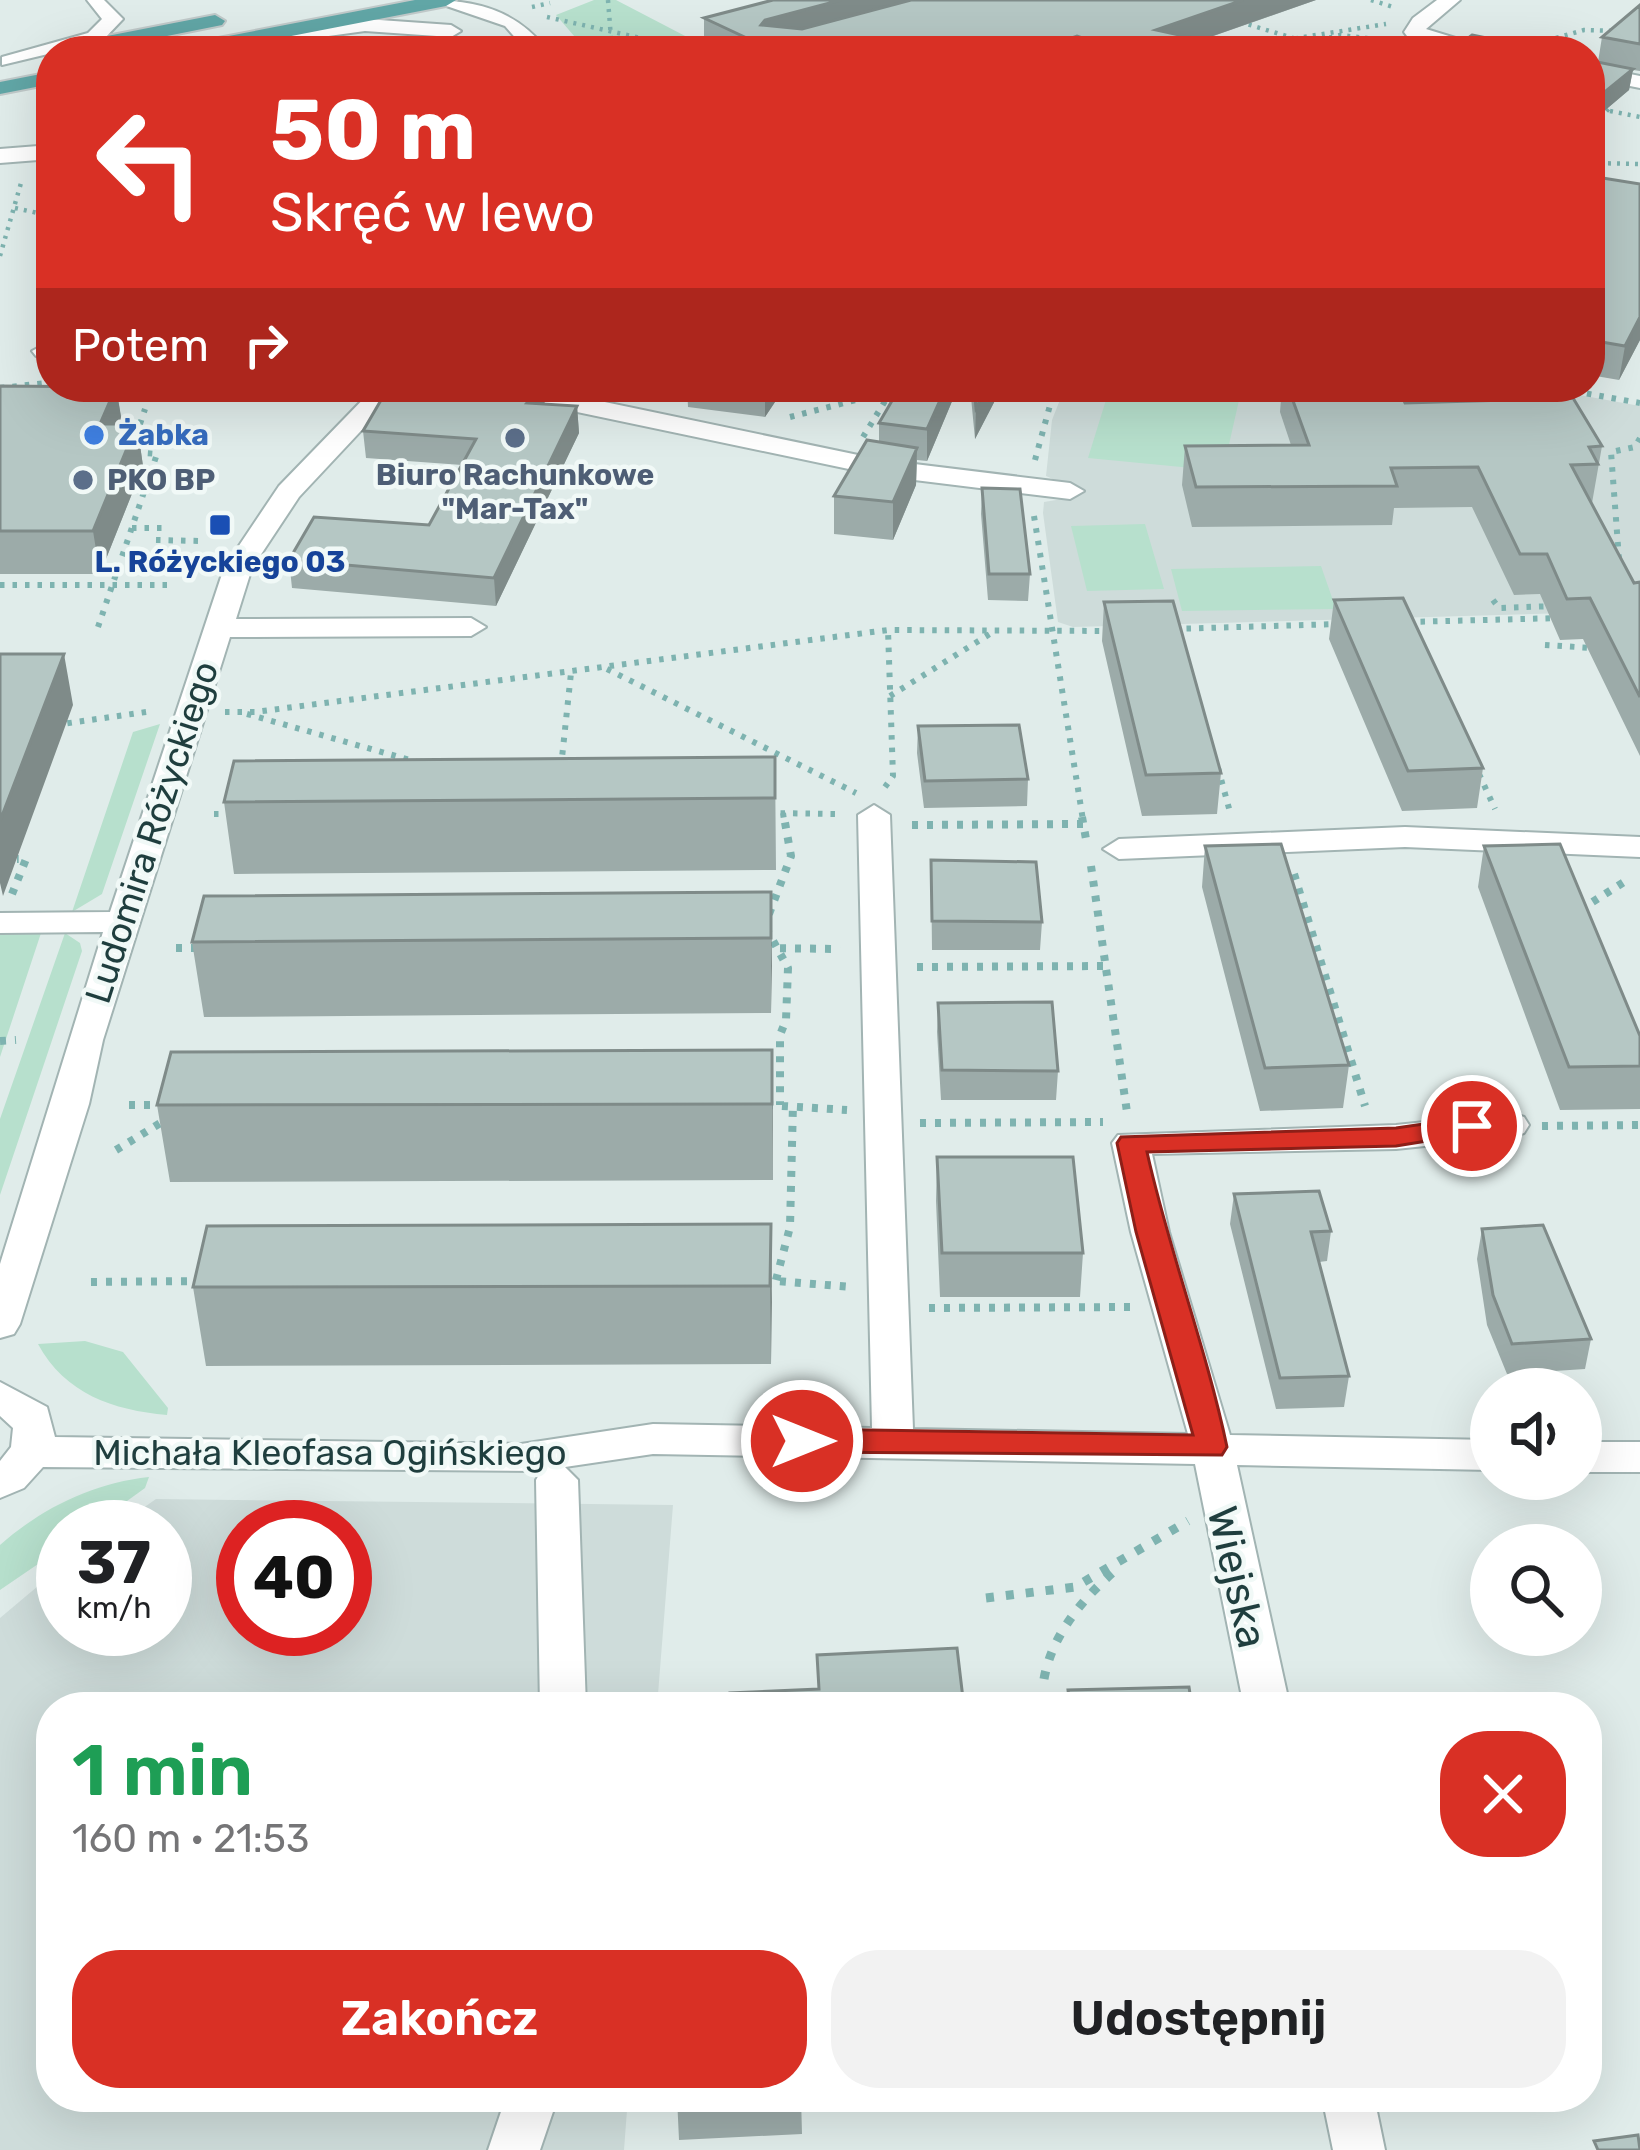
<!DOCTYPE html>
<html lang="pl">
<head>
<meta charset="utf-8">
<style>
  :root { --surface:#fff; --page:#f2f2f2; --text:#202124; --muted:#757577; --accent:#d93025 }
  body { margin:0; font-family:Rubik,sans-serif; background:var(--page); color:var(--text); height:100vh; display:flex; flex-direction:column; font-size:45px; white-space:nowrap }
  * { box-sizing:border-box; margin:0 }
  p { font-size:39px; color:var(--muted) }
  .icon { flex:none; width:66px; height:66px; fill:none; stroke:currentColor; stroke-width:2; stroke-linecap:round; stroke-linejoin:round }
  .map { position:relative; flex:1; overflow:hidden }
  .drawer { position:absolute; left:36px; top:1692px; width:1566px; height:420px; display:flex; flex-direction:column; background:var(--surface); border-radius:48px; box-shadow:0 12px 48px #0002 }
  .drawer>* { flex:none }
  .banner { position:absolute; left:36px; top:36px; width:1569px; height:366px; border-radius:48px; box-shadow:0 12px 48px #0002; background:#d93025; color:#fff; overflow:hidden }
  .fabs { position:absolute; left:1470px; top:1368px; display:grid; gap:24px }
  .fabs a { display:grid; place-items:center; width:132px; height:132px; border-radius:50%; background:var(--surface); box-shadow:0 12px 48px #0002; font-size:60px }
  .speed { position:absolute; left:36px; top:1500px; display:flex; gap:24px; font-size:60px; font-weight:700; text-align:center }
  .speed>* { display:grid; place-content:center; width:156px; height:156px; border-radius:50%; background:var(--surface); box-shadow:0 12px 48px #0002; line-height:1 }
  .speed small { font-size:30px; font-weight:400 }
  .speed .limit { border:18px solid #d22; background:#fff; color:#111 }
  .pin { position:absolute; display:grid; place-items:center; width:102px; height:102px; color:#fff; margin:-51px; border:6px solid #fff; border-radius:50%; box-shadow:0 3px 12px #0007 }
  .me { position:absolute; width:132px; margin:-66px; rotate:90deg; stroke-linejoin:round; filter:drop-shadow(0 0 9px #0008) }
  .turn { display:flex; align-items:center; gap:42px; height:252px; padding:0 36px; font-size:54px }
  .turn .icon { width:156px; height:156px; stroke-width:2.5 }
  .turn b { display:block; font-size:84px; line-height:102px }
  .then { display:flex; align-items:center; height:114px; padding:0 36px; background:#0003; gap:24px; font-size:45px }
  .round { display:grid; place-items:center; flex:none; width:126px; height:126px; border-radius:48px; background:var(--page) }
  .overview { display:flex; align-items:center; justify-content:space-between; height:204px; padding:0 36px }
  h1 { font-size:72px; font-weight:600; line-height:90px; color:#1e9e55 }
  .action { display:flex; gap:24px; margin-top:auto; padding:24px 36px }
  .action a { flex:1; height:138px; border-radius:48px; background:var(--accent); color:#fff; font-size:48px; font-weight:600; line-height:138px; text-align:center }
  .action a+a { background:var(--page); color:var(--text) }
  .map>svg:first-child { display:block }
</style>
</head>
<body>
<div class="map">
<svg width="1640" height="2150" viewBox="0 0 1640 2150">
  <rect width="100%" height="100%" fill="#e0ecea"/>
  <path fill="#cedcda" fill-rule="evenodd" d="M1065 387H1535L1640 406V611L1073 627 1058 622 1043 513 1044 502 1068 498 1069 486 1046 476 1052 420Z
    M156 1499 673 1505 657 1707H51V2097H628L624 2150H0V1618L63 1565V1629H165V1527H116ZM243 1527H345V1629H243Z"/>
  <path fill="#b7e0cd" d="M594 0H616L714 51H587L556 15Z
    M1110 387H1242L1223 471 1088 458Z
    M1145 524 1164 589 1087 591 1071 526Z
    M1321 566 1336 609 1182 611 1171 569Z
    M160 724 102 894 72 912 133 732Z
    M0 930H42L0 1057Z
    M65 933 80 943 82 951 0 1195V1119Z
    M85 1341 123 1352 168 1408 167 1415C113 1410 65 1394 38 1344Z
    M149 1477 145 1488 91 1527H63V1547L0 1590V1545C42 1508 93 1483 149 1477Z"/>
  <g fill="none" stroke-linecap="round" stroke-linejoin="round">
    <defs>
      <path id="minor" d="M87 0H104L123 19 102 41 2 65V57L88 33 102 19Z
        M429 0C479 0 518 12 548 51H527L505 26Z
        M1437 0H1460L1426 29 1498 51H1464L1407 36 1404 32 1413 18Z
        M365 19 451 25 461 31 451 37 365 31 241 48 231 42 241 36Z
        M1590 66 1640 76V88L1590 78Z
        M51 145V159L0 163V149Z
        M51 341V357L36 356 32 351Z
        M375 387H402L299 497 252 568 236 619 471 618 486 627 471 636 230 637 103 1040 89 1104 20 1324 14 1334 0 1338V1264L103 932 0 933V913L110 912 224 568 279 486Z
        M483 387H533L882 460 1070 483 1084 491 1070 499 882 476 496 395Z
        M874 805 890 815 913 1429 1188 1434 1131 1232 1112 1143 1118 1135 1396 1125 1511 1113 1524 1117 1529 1125 1524 1133 1511 1137 1396 1149 1152 1154 1169 1232 1230 1435 1491 1440V1470L1237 1465 1290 1707H1244L1195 1464 653 1454 565 1467 578 1480 586 1707H540L536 1480 541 1471 43 1467 24 1488 0 1498V1461L11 1447 13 1428 0 1416V1382L47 1407 55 1437 521 1444 653 1424 872 1428 858 815Z
        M1405 827 1640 837V857L1405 847 1119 859 1103 849 1119 839Z
        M1581 1442H1640V1472H1581Z
        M506 2097H558L540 2150H488Z
        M1322 2097H1374L1385 2150H1333Z"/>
      <path id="major" d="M415 0H456L446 6 214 51H172L182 45Z
        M215 15 225 21 222 25 92 51H51L61 45Z
        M51 72V84L0 94V82Z"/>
    </defs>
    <use href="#minor" stroke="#a2b4b3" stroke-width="4"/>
    <use href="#major" stroke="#c0c9c9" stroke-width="4"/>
    <path stroke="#7eb3b0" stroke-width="4.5" stroke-dasharray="3 6" stroke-linecap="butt" d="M608 0 612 51
      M1371 0 1393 7
      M532 7 550 3
      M547 17 698 51
      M1240 22 1303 41 1360 51
      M1556 38 1584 30 1615 31
      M1215 51 1386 24
      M1268 51 1340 35 1384 40
      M1590 111 1604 114 1611 106
      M1610 111 1640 117
      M1590 126 1603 115
      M1590 163 1640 164
      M15 208 51 216
      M0 256 21 183"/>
    <path stroke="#7eb3b0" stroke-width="6" stroke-dasharray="4.5 8" stroke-linecap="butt" d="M1550 387 1640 403
      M0 388 46 383
      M790 417 891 391
      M136 436 145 409
      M863 437 890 393
      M1035 460 1055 387
      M150 476 197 477
      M1034 516 1083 820
      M132 528H162
      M156 540 200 541
      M1619 559 1611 452 1635 447 1640 438
      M0 585H174
      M1493 600 1499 608 1555 606
      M1408 622 1561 618
      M98 627 157 454 132 452
      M1174 629 1339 624
      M1545 645 1592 648
      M607 669 856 793
      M890 696 993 632
      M225 712H255L888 630 1111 631
      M247 714 417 762
      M55 725 153 711
      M561 767 571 673
      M1218 768 1230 812
      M1479 774 1495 809
      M885 787 893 776 888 630
      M768 813 837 814
      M783 813 784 820
      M214 814H233"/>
    <path stroke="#7eb3b0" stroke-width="8" stroke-dasharray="6 9" stroke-linecap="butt" d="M1082 817 1086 839
      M912 825 1083 824
      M1091 866 1127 1112
      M1294 874 1365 1106
      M12 894 26 859H17
      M1580 910 1627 880
      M769 914 791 856 784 817
      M766 928 788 968 786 1020 780 1035V1105
      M176 948H198
      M765 948 840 949
      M917 967 1106 966
      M0 1041 16 1040
      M129 1105H164
      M767 1105 847 1110
      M920 1123 1103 1122
      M1542 1126 1640 1125
      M116 1150 167 1119
      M765 1280 851 1287
      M776 1280 790 1227 793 1104
      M91 1282 204 1281
      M929 1308 1130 1307"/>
    <path stroke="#7eb3b0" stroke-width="9" stroke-dasharray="8 12" stroke-linecap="butt" d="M986 1598 1075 1587 1188 1521
      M1044 1679C1052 1634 1084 1597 1118 1568"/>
    <use href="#minor" fill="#fff" fill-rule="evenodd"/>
    <use href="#major" fill="#61a6a6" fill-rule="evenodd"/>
  </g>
  <path fill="#9caba9" d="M1316 0 1202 40 1253 51H718L704 45V18Z
    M1640 5V71L1633 70 1629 90 1590 123V55L1592 61 1598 62 1602 37Z
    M1590 176 1640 184V340L1619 380 1590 375Z
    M0 386 116 387 122 424H137L143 466 100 574H0Z
    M687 387H785L765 417 688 407Z
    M958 387 927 461 917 460 916 485 893 540 834 534V496L879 442V423Z
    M970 387H1002L975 439Z
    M1282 387H1398L1405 403 1602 446 1592 503 1634 583 1640 582V756L1583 639 1560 640 1540 594 1514 595 1472 507 1394 508 1392 525 1192 527 1182 485 1185 446 1291 445 1280 412Z
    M545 404 577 406 579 433 496 606 292 588 289 560 429 525 462 465 366 458 363 431Z
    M982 488 1030 574 1028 601 988 600 981 514Z
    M1334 600 1483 768 1477 808 1402 811 1329 639Z
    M1104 602 1221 773 1217 814 1142 816 1102 641Z
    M918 726 1028 779 1027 806 924 808 917 753Z
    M775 757 776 870 234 874 224 802Z
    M1205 846 1349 1065 1343 1108 1260 1111 1202 887Z
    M1484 846 1640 1036V1109L1560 1110 1478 887Z
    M931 860 1042 922 1040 950H932Z
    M771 892V1013L204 1017 192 942Z
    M938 1003 1058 1071 1056 1100H941L937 1032Z
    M772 1050 773 1180 170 1182 157 1105Z
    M937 1157 1083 1253 1080 1297H940L936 1201Z
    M1234 1194 1331 1231 1327 1261 1319 1262 1349 1376 1344 1407 1276 1409 1230 1224Z
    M771 1224V1364L206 1366 193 1287Z
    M1482 1229 1591 1339 1585 1369 1507 1374 1487 1325 1477 1259Z
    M677 2097H801L802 2134 679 2140Z"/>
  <path fill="#7f8b89" d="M841 0H939L765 47 761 25 765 20Z
    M1243 0H1316L1170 51 1156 30Z
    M1077 36 1076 51H1035Z
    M1633 69 1629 90 1590 123V104Z
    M1640 317V340L1619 380 1625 346Z
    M116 387 123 428 100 424Z
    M541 387H544L545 410 527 403Z
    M765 387H785L765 417Z
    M946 387H958L927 461V429Z
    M987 387H1002L975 439 976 408Z
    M577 406 579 433 496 606 494 578Z
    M137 424 143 466 100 574 93 531Z
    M917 448 916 485 893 540V502Z
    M64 654 73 705 3 896 0 883V821Z
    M771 892 772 966 771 1013Z
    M772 1050 773 1127V1180L772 1104Z
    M771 1224 772 1302 771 1364 770 1286Z"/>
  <path fill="#b5c7c4" stroke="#7f8b89" stroke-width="3" d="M773 0H841L765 20 761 25 802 29 911 0H1243L1156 30 1253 51H1120L1077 36 1035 51H758L768 48 704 18Z
    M1640 5V44L1602 37Z
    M1472 35 1550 51H1451Z
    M1590 55 1592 61 1633 69 1590 104Z
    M1590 176 1640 184V317L1625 346 1590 340Z
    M0 386 116 387 100 424H137L93 531H0Z
    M449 387H541L527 403 577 406 494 578 289 560 314 517 429 525 476 439 363 431 384 395 438 399Z
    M900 387H946L927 429 879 423Z
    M974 387H987L976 408Z
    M1288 387H1398L1405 403 1573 398 1602 446 1589 447 1598 464 1571 465 1634 583 1640 582V697L1590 598 1567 599 1547 554H1520L1478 467 1391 468 1397 486 1196 487 1185 446 1309 445Z
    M867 440 917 448 893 502 834 496Z
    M982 488 1020 489 1030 574H989Z
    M1403 598 1483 768 1408 771 1334 600Z
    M1173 601 1221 773 1146 775 1104 602Z
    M0 654H64L0 821Z
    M1019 725 1028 779 925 781 918 726Z
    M775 757V798L224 802 234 761Z
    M1281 844 1349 1065 1265 1068 1205 846Z
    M1560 844 1640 1036V1066L1569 1067 1484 846Z
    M931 860 1036 862 1042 922 932 921Z
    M771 892V938L192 942 204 896Z
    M1052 1002 1058 1071 942 1070 938 1003Z
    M772 1050V1104L157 1105 171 1052Z
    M937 1157H1073L1083 1253H942Z
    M1319 1191 1331 1231 1311 1232 1349 1376 1280 1378 1234 1194Z
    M771 1224 770 1286 193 1287 207 1226Z
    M1543 1225 1591 1339 1512 1344 1493 1295 1482 1229Z
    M957 1648 964 1707H731L730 1693 819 1689 817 1655Z
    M1189 1687 1192 1707H1070L1068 1690Z
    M1638 2135 1640 2150H1598L1594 2141Z"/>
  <path fill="#d93025" stroke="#8d1f18" stroke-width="3" d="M1472 1117 1482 1119 1486 1126 1482 1132 1396 1146 1147 1152C1169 1251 1206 1347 1227 1447L1222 1455 802 1452 791 1449 786 1441 791 1433 802 1429 1193 1435 1136 1232 1117 1143 1121 1137 1396 1128Z"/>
  <circle fill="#3f7fe0" stroke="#f1f9f7" stroke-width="4.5" cx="94" cy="435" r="12"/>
  <g fill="#5c6f8a" stroke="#f1f9f7" stroke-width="4.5">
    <circle cx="515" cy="438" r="12"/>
    <circle cx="83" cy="480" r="12"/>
  </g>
  <rect fill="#1a4fb4" stroke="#f1f9f7" stroke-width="4.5" x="208" y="513" width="24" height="24" rx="6"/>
  <g text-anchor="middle" stroke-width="9" stroke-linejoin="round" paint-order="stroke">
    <g font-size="30" font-weight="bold" fill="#366cbe" stroke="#f1f9f7" text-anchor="start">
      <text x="118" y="445">Żabka</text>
    </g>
    <g font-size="30" font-weight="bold" fill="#4e5e75" stroke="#f1f9f7">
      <text x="515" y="485">Biuro Rachunkowe<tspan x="515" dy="34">"Mar-Tax"</tspan></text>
      <text x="107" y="490" text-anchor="start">PKO BP</text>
    </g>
    <g font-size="30" font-weight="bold" fill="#164399" stroke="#f1f9f7">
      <text x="220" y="572">L. Różyckiego 03</text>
    </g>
    <g font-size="36" fill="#1f3e3e" stroke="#f1f9f7">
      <text transform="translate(151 832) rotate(-72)" y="13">Ludomira Różyckiego</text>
      <text x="330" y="1465">Michała Kleofasa Ogińskiego</text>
    </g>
    <g font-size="42" fill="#1f3e3e" stroke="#f1f9f7">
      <text transform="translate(1238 1577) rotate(77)" y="15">Wiejska</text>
    </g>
  </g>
</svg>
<div class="fabs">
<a><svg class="icon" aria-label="sound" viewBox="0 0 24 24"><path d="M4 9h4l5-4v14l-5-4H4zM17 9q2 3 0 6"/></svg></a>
<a><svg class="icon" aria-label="search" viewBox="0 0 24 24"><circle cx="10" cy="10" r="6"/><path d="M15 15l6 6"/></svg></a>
</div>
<div class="speed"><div>37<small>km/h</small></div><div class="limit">40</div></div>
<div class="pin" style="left:1472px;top:1126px;background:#d93025"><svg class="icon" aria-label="arrive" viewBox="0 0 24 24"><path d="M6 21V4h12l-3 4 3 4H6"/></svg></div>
<svg class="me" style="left:802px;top:1441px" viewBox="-20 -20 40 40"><circle r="17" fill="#d93025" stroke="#fff" stroke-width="3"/><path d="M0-11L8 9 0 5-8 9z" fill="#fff"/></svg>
<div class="banner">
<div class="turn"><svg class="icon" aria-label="left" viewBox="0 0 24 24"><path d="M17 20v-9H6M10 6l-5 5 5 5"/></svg><div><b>50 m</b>Skręć w lewo</div></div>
<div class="then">Potem<svg class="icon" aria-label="right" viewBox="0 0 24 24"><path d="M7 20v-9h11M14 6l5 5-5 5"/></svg></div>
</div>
<section class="drawer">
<div class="overview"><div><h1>1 min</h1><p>160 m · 21:53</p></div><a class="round" style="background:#d93025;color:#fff"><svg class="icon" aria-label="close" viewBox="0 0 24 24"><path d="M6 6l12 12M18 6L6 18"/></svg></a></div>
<div class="action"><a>Zakończ</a><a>Udostępnij</a></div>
</section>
</div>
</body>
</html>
